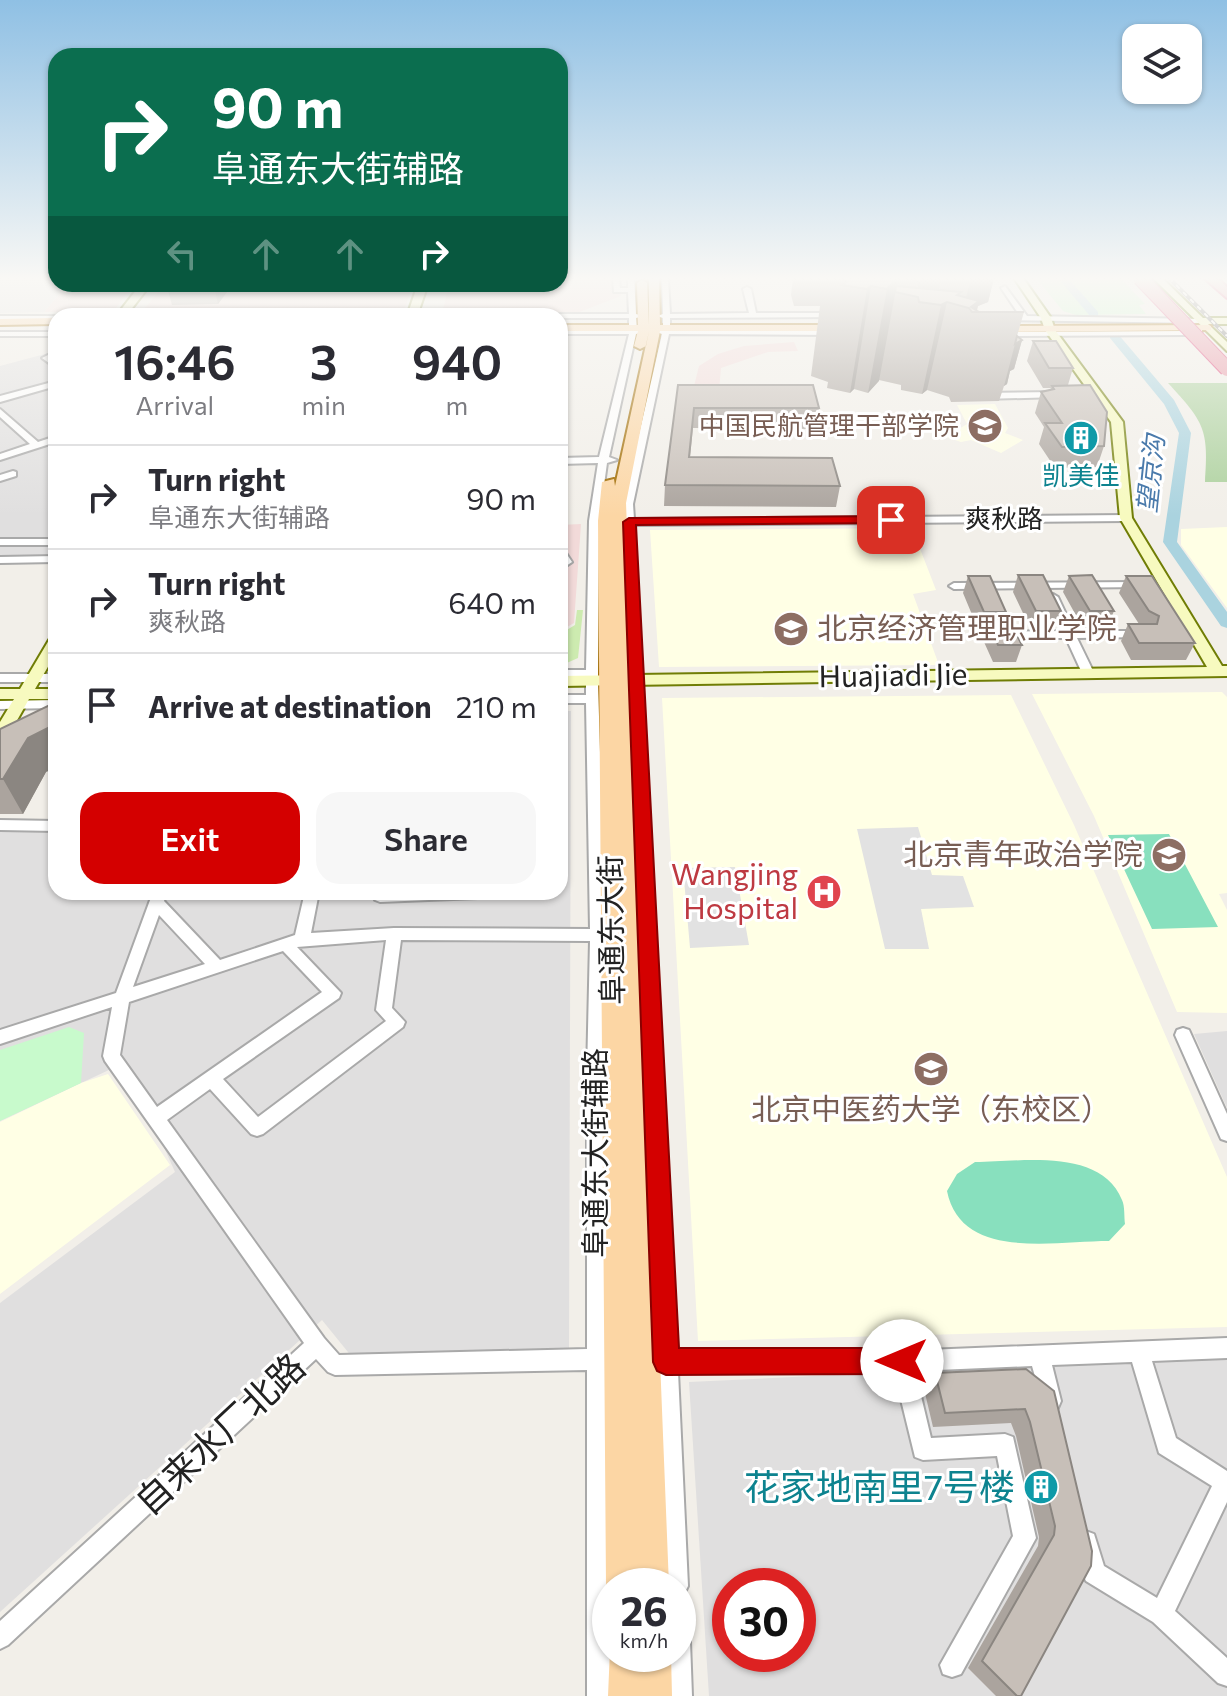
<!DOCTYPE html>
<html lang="en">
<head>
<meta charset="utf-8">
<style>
  :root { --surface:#fff; --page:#f7f7f7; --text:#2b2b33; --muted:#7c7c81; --line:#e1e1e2; --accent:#d40000 }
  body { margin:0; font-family:Commissioner,"Noto Sans SC",sans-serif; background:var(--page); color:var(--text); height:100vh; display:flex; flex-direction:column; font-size:30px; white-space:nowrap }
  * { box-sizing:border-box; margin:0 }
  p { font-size:26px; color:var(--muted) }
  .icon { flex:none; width:44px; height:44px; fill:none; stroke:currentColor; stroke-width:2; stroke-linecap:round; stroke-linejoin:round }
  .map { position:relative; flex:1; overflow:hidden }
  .details { position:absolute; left:48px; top:308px; width:520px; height:592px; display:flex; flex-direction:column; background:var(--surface); border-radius:24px; box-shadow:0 2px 6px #0004 }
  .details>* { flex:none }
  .guide { position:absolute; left:48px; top:48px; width:520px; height:244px; border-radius:24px; box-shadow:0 2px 6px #0004; background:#0b6e4f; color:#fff; overflow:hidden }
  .tools { position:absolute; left:1122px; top:24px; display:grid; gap:16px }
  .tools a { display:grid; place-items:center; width:80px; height:80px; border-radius:16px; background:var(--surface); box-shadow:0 2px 6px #0004; font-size:40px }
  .speed { position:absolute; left:592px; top:1568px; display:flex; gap:16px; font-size:40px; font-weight:700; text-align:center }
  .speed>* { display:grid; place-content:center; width:104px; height:104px; border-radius:50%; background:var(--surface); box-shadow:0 2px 6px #0004; line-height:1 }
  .speed small { font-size:20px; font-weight:400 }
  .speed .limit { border:12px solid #d22; background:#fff; color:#111 }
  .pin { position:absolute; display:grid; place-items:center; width:68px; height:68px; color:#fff; margin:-34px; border-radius:16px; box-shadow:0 4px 12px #0006 }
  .me { position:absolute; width:88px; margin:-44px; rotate:270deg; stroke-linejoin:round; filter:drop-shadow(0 0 6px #0008) }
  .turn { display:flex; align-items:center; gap:28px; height:168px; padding:0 32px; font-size:36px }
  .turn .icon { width:104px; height:104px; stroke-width:2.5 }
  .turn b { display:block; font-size:56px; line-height:68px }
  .lanes { display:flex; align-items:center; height:76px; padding:0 32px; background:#0003; justify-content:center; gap:40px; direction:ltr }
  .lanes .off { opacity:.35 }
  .eta { display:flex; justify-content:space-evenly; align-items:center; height:136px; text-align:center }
  .eta b { font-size:48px; font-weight:600; line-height:56px }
  .primary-button { display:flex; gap:16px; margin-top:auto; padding:16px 32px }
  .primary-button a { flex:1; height:92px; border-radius:24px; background:var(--accent); color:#fff; font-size:32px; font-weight:600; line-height:92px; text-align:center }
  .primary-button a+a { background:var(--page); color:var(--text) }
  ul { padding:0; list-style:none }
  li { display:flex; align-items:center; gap:24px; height:104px; padding:0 32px; border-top:2px solid var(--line) }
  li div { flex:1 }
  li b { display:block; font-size:30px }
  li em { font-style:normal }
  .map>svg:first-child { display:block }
</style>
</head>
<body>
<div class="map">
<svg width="1227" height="1696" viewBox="0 0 1227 1696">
  <rect width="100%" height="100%" fill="#f2efe9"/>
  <path fill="#e0dfdf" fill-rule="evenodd" d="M56 351V563L0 564V366Z
    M560 711H571L569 1349 352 1357 322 1320 0 1612V1303L175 1172 126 1062 0 1121V820L56 821V892H560Z
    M1227 1031V1108L1194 1034Z
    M1227 1356V1696H709L689 1382ZM730 1586H798V1654H730Z"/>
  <path fill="#f2dad9" d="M560 278H622L621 296 574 314H442L449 284H560Z
    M68 284H134L113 312H44Z
    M165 284H413L403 314 141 313Z
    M794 342 798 351 768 352 721 368 719 391 693 390 699 366 718 354 744 346Z
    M581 524 574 623 560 631V525Z"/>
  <path fill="#ffffe5" d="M995 404 1008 428 1005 433 1023 440 1001 453 971 440 961 442 946 437 967 424 957 405Z
    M1227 527V608L1181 545V529Z
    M912 528 936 590 913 594 939 665 659 667 650 530Z
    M1222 692 1227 697V893L1219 894 1227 910V1013L1177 1012 1094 816 1032 694Z
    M1011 695 1074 825 1227 1177V1327L698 1341 662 698Z
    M108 1074 170 1165 0 1294V1122L81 1083Z"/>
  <path fill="#cdebb0" d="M577 610H583L578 658 560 666V634L575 625Z"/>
  <path fill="#add19e" d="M1168 383H1227V482H1205C1209 429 1204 422 1168 383Z"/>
  <path fill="#c8facc" d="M1036 278H1120L1145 304 1139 305 1146 314 1076 315 1063 311Z
    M69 1027 84 1033 81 1083 0 1121V1050Z"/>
  <path fill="#88e0be" d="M1169 834 1218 927 1152 929 1108 835Z
    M975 1162C1019 1162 1101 1147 1122 1200 1125 1206 1124 1217 1125 1224L1109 1241C1053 1241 961 1261 947 1191L957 1174Z"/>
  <path fill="#e2e2e2" d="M0 278H56V284H68L44 312 0 313Z
    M918 827 932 875 963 876 974 907 921 909 929 949H885L857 829Z
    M735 867 749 945 690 948 683 868Z"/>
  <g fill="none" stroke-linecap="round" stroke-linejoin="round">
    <path fill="#aad3df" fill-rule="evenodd" d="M1058 278H1068L1098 312V316H1090Z
      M1110 334H1118L1174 400 1191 433 1177 542 1227 612V628L1221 626 1163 542 1179 433 1164 404 1110 338Z"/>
    <defs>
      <path id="street" d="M613 278H619L620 288H628V278H634L636 314 644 316 636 318 637 330 644 332 636 334 609 457 617 460 607 463 599 521 598 681 605 930 612 935 605 940 603 1074 607 1349 614 1352 617 1359 614 1366 607 1369 611 1696H587V1370L335 1375 328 1372 316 1359 8 1645 0 1649V1621L304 1343 105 1061 103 1056 112 1007 0 1044V1030L116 993 153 892H167L164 901 220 960 295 935 305 892H319L311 933 394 928 590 929 586 703H560V695H586V678H560V670H586L589 521 598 463 560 464V458L599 457 629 334H560V330H629V318H560V316H556L560 314H629L628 292H614ZM159 915 205 964 133 987ZM386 940 376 1010 386 1021 258 1117 223 1079 339 998 341 993 297 947ZM401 940 590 941 587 1074V1349L339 1355 324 1338 167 1120 210 1089 251 1134 257 1136 263 1134 403 1027 405 1022 392 1008ZM283 951 322 992 157 1107 120 1055 129 1002Z
        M662 278H668L670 314 749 313 743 289 747 287 751 289 756 313H836L840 315 836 317 670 318V330L836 331 840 333 836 335 669 334 633 504 634 519 1126 515 1131 518 1126 521 634 525 677 1352 902 1351 1227 1338V1358L1152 1361 1176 1438 1227 1471V1502L1175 1611 1227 1658V1686L1218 1683 1153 1622 1086 1581C1080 1568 1072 1548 1078 1534L1086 1531 1094 1534 1104 1566 1157 1598 1212 1486 1159 1453 1132 1362 1052 1365 1061 1401 1058 1408 1051 1411 1044 1408 1032 1366 915 1371 931 1438 1005 1434 1013 1437 1036 1538 961 1674 952 1677 943 1674 940 1665 1013 1536 997 1456 923 1460 915 1457 894 1371 678 1372 688 1586 684 1594 678 1597V1586H664L658 1371 653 1369 650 1362 653 1355 657 1353 624 525 617 522 624 519 623 504 662 334 656 332 663 328V318L657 316 663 314Z
        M522 284H560V287L556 289Z
        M1005 286 1027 316 1200 319 1204 321 1200 323 1005 320 1001 318 1002 316H1020L1001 288Z
        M368 314H469L473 316H364Z
        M0 316H57L56 320H0Z
        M1199 328H1202V332L1185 335 1000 336 996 334 1000 332 1185 331Z
        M0 332H56V336H0Z
        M56 351V356L51 358 56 362V368L42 358Z
        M56 381V386L0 402V396Z
        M1057 392 1061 395 1060 397 982 399 978 396 982 393Z
        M0 409 38 442 56 436V442L0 460V454L30 444 0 417Z
        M13 471 16 472V476L0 481V475Z
        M0 539H56V545H0Z
        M560 549 564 550 572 562 560 570Z
        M56 556V562L0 563V557Z
        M1142 582 1147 585 1146 587 954 589 949 586 954 583Z
        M1053 594 1058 597 1074 631H1143L1149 634 1143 637 1077 638 1094 673 1088 677 1082 673 1066 638H980L974 635 980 632 1063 631 1048 597Z
        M0 674H56V682H0Z
        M56 700V708L0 709V701Z
        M0 820 56 821V831L0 830Z
        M372 892H485L483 896 478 898 380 902 375 900Z
        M1183 1028 1189 1030 1227 1114V1141L1221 1139 1175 1035 1177 1030Z
        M678 1629 686 1633 690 1641 692 1696H668L666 1654H678Z"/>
      <path id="secondary" d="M1014 278H1023L1051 318 1055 330 1123 422 1132 518 1222 666H1227V676L560 686V676L1207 667 1120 518 1111 422 1045 330 1041 318Z
        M1153 278H1162L1203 318H1227V324H1208L1227 342V351Z
        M141 284H151L126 316H116Z
        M418 284H428L417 316H407Z
        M56 636V653L35 689H56V699H29L6 740 0 741V722L14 699H0V689H20L49 640Z"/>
      <path id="primary" d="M649 278H659L660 325H844L849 328 844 331H660L626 503 669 1586H610V1595L606 1586 598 521 602 482 614 479 615 486 649 331 646 346 640 349 634 346 638 331H560V325H638L637 283 642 280 647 283 649 325Z
        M56 318V324L0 325V319Z
        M1207 325 1211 326V330L992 332 987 329 992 326Z
        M610 1649V1654H671L672 1696H608Z"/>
      <path id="highway" d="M1204 278H1217L1227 287V298Z"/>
    </defs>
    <use href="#street" stroke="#a9a9a9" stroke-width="4"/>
    <use href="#secondary" stroke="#707d05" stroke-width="4"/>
    <use href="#primary" stroke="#a06b00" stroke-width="4"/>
    <use href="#highway" stroke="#dc2a67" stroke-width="4"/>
    <use href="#street" fill="#fff" fill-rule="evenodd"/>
    <use href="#secondary" fill="#f7fabf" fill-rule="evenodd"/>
    <use href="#primary" fill="#fcd6a4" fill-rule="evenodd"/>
    <use href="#highway" fill="#e892a2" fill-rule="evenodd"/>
    <defs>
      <path id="rail" d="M1169 278 1227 336"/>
    </defs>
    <use href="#rail" stroke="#707070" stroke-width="4"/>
    <use href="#rail" stroke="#fff" stroke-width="2" stroke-dasharray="5" stroke-linecap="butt"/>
    <defs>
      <path id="highway-bridge" d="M1140 278 1227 369"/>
    </defs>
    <use href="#highway-bridge" stroke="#dc2a67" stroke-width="16" stroke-linecap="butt"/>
    <use href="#highway-bridge" stroke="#e892a2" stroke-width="14"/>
  </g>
  <path fill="#aba49e" d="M793 278H994L988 302 978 306 977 311 979 312H1024L1017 336 1022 340 1014 369 1010 371 1007 384 1004 386 999 401 951 402 949 397 927 390 922 394 901 390V385L879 380 868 393 854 389 850 393 827 388 828 382 811 376 820 306H794L791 295Z
    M233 284 218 304 172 305 167 287Z
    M1033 341 1073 368 1068 385 1104 446 1097 467 1055 468 1039 444 1044 427 1035 413 1041 392 1050 390 1051 388H1043L1027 361Z
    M678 385 819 408 816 429 693 428 690 457 840 486 836 507 664 506 665 485Z
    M1018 575 1061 611 1055 628H1030L1013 592Z
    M968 576 1006 612 1002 624 1022 645 1016 662H993L984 642 988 629H978L963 593Z
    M1069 576 1114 611 1107 628H1083L1063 592Z
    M1126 576 1195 643 1186 660H1131L1121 641 1128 624H1139L1119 593Z
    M0 729 46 772 23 814H0Z
    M1026 1369 1092 1551 1021 1696H996L968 1668 1038 1546 1039 1537 1016 1436 1011 1423 933 1427 924 1389 935 1373Z"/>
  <path fill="#8b8681" d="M898 278 879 381 868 393 887 289Z
    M930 278H941L936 304 916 296 919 282Z
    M971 278H994L988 302 978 306 976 312 970 309H969V308L964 306Z
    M215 284H233L218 304 214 286Z
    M871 286 854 389 850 393 867 289Z
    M947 302 927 390 922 394 941 305Z
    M1022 340 1014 369 1010 371 1007 384 1004 386 1015 344Z
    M56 724V768L46 772 23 814 3 779 28 738Z"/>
  <path fill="#c7bfb8" stroke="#8b8681" stroke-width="2" d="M838 278H898L887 289 871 286 867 289 842 285 847 281Z
    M907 278H930L919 282Z
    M169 284H215L214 286 167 287Z
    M896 286 961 292 957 295 979 301 971 307 979 312H1024H972L969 308 947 302 941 305 919 302 918 297 895 292Z
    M1017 336 1022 340 1015 344Z
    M1033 341H1056L1073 368H1049Z
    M678 385H813L819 408H694L689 457 832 458 840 486 665 485Z
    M1090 385 1107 412 1104 446 1062 447 1045 423H1062L1041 392 1054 389 1052 386Z
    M1018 575H1043L1061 611H1036Z
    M1092 575 1114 611H1090L1069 576Z
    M968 576H990L1006 612H984Z
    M1126 576H1152L1195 643H1139L1128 624H1157L1159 616 1149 611Z
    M1011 624 1022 645H998L989 625Z
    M56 702V724L28 738 3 779H0V729Z
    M1026 1369 1054 1391 1092 1551 1091 1566 1021 1696H1017L982 1661 1054 1535 1055 1526 1030 1422 1025 1409 945 1413 935 1373Z"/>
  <linearGradient id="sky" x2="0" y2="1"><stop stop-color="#8fc0e4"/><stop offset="0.54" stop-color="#f9f8f5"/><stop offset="1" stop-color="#f9f8f5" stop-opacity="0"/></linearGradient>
  <rect width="1227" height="516" fill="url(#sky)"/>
  <path fill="#d40000" stroke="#8a0000" stroke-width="2" d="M891 516 895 517V523L636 525 679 1348H902L911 1351 915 1361 911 1370 902 1374 666 1375 657 1371 653 1362 623 522 629 518Z"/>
  <defs>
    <symbol id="university-disc" viewBox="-11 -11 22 22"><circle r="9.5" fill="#8d6e63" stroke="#fff"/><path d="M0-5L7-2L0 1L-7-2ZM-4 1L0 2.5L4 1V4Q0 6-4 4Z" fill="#fff"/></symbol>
    <symbol id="building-disc" viewBox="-11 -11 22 22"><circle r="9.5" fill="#0f9aa8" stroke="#fff"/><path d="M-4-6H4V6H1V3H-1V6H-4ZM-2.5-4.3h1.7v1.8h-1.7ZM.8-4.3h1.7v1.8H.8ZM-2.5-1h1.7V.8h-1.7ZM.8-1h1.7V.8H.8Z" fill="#fff"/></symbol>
    <symbol id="hospital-disc" viewBox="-11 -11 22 22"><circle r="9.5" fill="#e0444e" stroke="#fff"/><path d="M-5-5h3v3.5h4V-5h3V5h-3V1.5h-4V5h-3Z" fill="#fff"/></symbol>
  </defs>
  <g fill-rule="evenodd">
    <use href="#university-disc" x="965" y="406" width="40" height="40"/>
    <use href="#building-disc" x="1061" y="418" width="40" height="40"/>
    <use href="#university-disc" x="771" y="609" width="40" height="40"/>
    <use href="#university-disc" x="1149" y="835" width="40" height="40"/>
    <use href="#hospital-disc" x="804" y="872" width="40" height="40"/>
    <use href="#university-disc" x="911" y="1049" width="40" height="40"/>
    <use href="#building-disc" x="1021" y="1467" width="40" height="40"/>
  </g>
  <g text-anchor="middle" stroke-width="6" stroke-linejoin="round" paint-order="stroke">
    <g font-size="26" fill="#785e54" stroke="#fff" text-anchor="end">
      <text x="959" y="435">中国民航管理干部学院</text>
    </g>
    <g font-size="26" font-style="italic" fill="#4a7aab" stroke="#fff">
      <text transform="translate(1151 474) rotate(-84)" y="9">望京沟</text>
    </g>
    <g font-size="26" fill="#0d838f" stroke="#fff">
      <text x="1081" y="485">凯美佳</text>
    </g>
    <g font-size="26" fill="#222" stroke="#fff">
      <text x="1004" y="528">爽秋路</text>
    </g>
    <g font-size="30" fill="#785e54" stroke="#fff" text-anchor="start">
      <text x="817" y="639">北京经济管理职业学院</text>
      <text x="1143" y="865" text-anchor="end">北京青年政治学院</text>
      <text x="931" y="1120" text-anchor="middle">北京中医药大学（东校区）</text>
    </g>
    <g font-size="30" fill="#222" stroke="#fff">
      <text transform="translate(893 676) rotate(-1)" y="10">Huajiadi Jie</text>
      <text transform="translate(612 930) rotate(-91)" y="10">阜通东大街</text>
      <text transform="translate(596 1153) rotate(-90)" y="10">阜通东大街辅路</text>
    </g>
    <g font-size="30" fill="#be3a42" stroke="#fff" text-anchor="end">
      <text x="798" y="885">Wangjing<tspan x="798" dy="34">Hospital</tspan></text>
    </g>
    <g font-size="36" fill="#222" stroke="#fff">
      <text transform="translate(220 1434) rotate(-43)" y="13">自来水厂北路</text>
    </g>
    <g font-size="36" fill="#0d838f" stroke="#fff" text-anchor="end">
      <text x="1015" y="1500">花家地南里7号楼</text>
    </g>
  </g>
</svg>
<div class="tools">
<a><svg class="icon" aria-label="layers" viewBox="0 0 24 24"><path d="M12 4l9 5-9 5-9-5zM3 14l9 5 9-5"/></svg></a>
</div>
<div class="speed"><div>26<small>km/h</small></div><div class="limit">30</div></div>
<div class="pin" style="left:891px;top:520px;background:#d93025"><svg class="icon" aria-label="arrive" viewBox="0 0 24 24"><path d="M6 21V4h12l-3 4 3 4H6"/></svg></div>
<svg class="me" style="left:902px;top:1361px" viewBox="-20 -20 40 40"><circle r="19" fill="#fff"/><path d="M0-13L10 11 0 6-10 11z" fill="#d40000"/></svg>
<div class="guide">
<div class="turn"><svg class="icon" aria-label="right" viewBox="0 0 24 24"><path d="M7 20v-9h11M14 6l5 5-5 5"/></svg><div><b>90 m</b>阜通东大街辅路</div></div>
<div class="lanes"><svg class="icon off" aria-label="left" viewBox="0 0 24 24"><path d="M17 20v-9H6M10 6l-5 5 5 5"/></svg><svg class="icon off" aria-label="ahead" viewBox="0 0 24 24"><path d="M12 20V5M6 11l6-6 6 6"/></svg><svg class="icon off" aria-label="ahead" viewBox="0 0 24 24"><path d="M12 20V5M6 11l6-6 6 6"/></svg><svg class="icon" aria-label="right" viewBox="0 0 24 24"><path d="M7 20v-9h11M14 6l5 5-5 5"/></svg></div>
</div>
<section class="details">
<div class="eta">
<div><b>16:46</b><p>Arrival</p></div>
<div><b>3</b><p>min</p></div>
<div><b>940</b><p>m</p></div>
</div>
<ul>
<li><svg class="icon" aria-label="right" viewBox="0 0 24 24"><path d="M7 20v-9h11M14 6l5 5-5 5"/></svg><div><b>Turn right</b><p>阜通东大街辅路</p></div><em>90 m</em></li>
<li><svg class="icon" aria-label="right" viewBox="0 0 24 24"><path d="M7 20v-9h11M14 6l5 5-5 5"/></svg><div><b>Turn right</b><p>爽秋路</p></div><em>640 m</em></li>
<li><svg class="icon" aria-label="arrive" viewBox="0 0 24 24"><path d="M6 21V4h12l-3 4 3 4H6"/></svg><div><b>Arrive at destination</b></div><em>210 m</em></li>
</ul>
<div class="primary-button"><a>Exit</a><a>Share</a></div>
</section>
</div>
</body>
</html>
